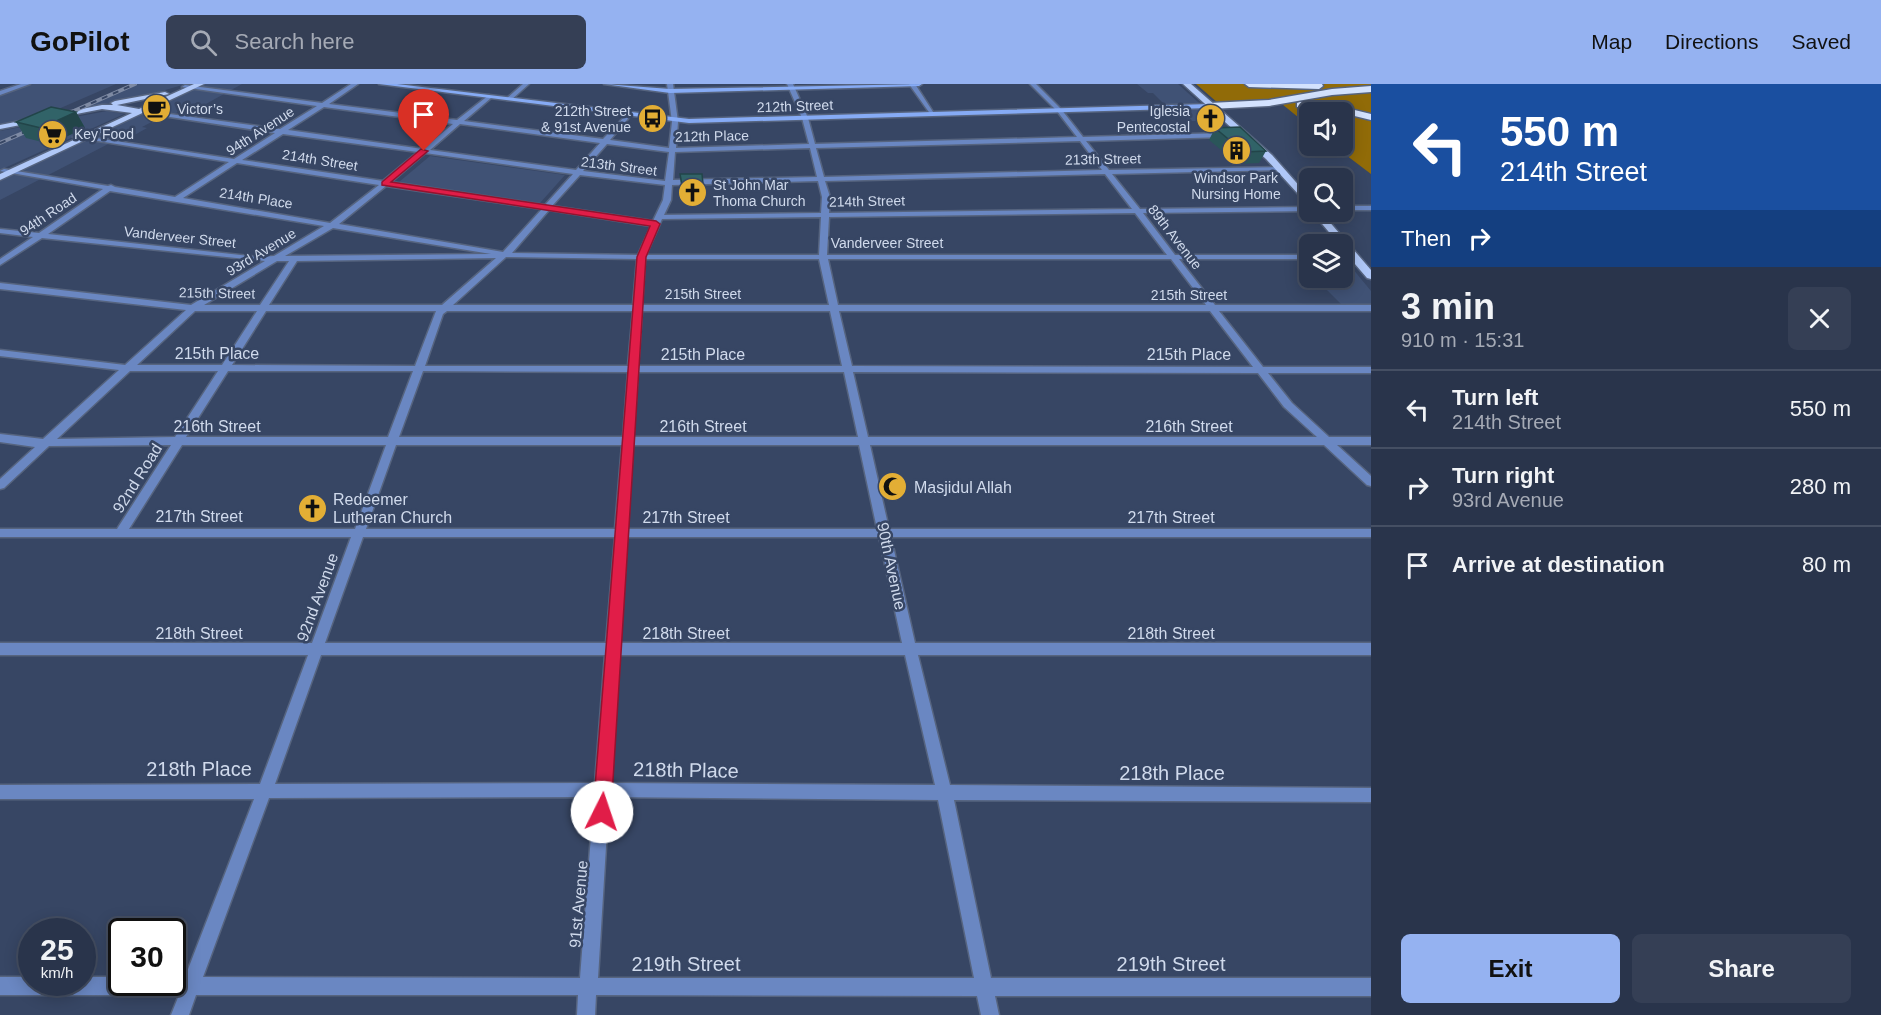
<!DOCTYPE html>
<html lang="en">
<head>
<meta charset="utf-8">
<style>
  :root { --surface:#29344b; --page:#353f55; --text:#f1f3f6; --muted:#a5aab5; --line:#454f63; --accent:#95b2f1 }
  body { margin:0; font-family:Helvetica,sans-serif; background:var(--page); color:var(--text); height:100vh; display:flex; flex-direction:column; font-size:22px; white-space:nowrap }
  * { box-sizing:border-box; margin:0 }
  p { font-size:20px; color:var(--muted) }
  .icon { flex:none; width:33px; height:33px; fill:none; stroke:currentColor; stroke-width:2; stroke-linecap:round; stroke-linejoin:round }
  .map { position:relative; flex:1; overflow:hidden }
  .details { display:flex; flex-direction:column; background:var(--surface); width:510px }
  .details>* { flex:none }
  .banner { background:#1a4fa0; color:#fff; overflow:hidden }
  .controls { position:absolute; left:1299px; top:18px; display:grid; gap:12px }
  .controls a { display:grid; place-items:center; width:54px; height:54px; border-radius:9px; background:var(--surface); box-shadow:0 3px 15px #0003,0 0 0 2px var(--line); font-size:30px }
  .speed { position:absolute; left:18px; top:834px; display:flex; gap:12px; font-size:30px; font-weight:700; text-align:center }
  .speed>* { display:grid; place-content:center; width:78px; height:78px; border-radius:50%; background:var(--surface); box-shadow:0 3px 15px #0003,0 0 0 2px var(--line); line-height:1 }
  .speed small { font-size:15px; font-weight:400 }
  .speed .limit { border:3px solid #111; border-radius:9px; background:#fff; color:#111 }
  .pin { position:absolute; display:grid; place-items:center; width:51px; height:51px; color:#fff; margin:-62px -26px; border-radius:50% 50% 50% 0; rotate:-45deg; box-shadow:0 0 6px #0007 }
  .pin .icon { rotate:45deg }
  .me { position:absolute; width:66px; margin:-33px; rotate:4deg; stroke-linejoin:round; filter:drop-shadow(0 0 4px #0008) }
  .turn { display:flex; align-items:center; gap:21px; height:126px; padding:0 30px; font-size:27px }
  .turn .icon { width:78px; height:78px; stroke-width:2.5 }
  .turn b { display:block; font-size:42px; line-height:51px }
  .then { display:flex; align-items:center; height:57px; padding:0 30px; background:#0003; gap:12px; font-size:22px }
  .round { display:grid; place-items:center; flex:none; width:63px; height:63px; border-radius:9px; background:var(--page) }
  .head { display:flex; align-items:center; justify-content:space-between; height:102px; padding:0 30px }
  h1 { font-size:36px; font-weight:800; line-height:45px }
  .primary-button { display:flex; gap:12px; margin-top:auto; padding:12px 30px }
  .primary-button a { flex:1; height:69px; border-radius:9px; background:var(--accent); color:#111; font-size:24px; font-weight:800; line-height:69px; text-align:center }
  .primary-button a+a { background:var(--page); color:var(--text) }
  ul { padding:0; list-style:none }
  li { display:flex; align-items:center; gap:18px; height:78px; padding:0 30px; border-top:2px solid var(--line) }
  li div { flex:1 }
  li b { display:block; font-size:22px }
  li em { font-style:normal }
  header { display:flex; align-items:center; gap:36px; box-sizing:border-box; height:84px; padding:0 30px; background:var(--accent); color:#111 }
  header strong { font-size:28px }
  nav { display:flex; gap:33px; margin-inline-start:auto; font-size:21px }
  .search { width:420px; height:54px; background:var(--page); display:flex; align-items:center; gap:15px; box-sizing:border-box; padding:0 21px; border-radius:9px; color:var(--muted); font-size:22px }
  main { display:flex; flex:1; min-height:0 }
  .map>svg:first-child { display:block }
</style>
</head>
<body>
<header>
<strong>GoPilot</strong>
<div class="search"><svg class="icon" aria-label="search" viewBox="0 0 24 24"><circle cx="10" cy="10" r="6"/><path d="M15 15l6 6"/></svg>Search here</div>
<nav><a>Map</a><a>Directions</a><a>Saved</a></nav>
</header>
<main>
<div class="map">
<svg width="1371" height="931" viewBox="0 0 1371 931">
  <rect width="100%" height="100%" fill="#374664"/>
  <path fill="#405275" d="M17 0H116L56 26 51 31 0 40V7Z
    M137 0H186L141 13 79 25Z
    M206 0H242L204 21 196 19 174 30H167L142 43 147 44 122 58 114 57 0 116V96Z
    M1137 0H1178L1219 37H1190L1175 25H1169L1153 9H1148Z
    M107 27 124 30 0 86V47Z
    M430 72 565 91 540 119 399 98Z
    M1343 173 1371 207V228H1349L1315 194H1342Z"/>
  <path fill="#916b08" d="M1196 0H1371V90L1334 62H1342V28H1310L1309 42 1277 16 1218 19Z"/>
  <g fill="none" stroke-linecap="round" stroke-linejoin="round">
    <defs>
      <path id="minor" d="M21 0H30L0 11V7Z
        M351 0H358L329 20 457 36 489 11 491 14 464 37 603 55 629 28 632 30 610 56 669 64 672 38 667 0H673L678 38 676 64 809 60 802 34 787 0H793L808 34 815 60 1077 53 1057 27 1030 0H1036L1061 25 1083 53 1226 49 1229 51 1226 53 1086 57 1109 86 1281 83 1282 84 1279 86 1112 90 1140 125 1310 123V127L1143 129 1175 171H1310V175H1179L1215 221H1371V227H1219L1263 283H1371V289H1268L1292 319 1329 353H1371V361H1337L1371 392V402L1367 401 1324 361H870L889 445H1371V453H891L915 559H1371V571H918L950 701 1371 704V718L954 716 991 894H1371V912H995L999 931H981L977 912 596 911 595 931H577L578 911H196L189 931H171L179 911H0V893H32V898H82V893H122V898H172V893H185L254 715H0V701L260 700 308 571H0V559H312L351 453H0V445H117L171 361 49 362 4 404 0 405V395L35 363 0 358V350L43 355 119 286 0 272V266L125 281 186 226 0 205V199L191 221 265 177 42 154 0 181V175L33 153 0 149V145L39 149 103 105 0 87 4 85 108 102 111 101 115 103 175 113 229 78 73 53 76 51 234 75 275 49 137 28 140 26 280 45 317 22 182 3 185 1 322 19ZM324 23 453 40 423 65 288 46ZM460 40 600 59 576 86 430 66ZM283 50 418 68 383 97 242 76ZM1080 57 1102 86 824 93 816 64ZM607 60 669 68 665 97 583 87ZM810 64 817 93 673 96 675 68ZM425 69 573 90 545 121 391 98ZM237 79 379 101 330 139 183 114ZM1105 90 1132 125 829 129 830 113 825 97ZM580 91 665 101 663 116 653 137 552 122ZM818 97 822 113 821 129 664 131 671 116 672 101ZM386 102 542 125 503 168 339 140ZM110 107 324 142 274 172 259 173 48 150ZM549 126 651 142 638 171 512 169ZM1135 129 1167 171H827L829 133ZM821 133 819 171H646L662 135ZM333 144 491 170 285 172ZM506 173 637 175 633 221H453ZM496 174 442 221H269L297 177ZM645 175H819L829 221H642ZM828 175H1171L1206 221H838ZM277 177H289L260 221H204ZM195 227H257L222 281H137ZM266 227H436L415 282 232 281ZM447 227H633L628 282H425L443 230ZM642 227H830L842 282H638ZM839 227H1210L1253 283 852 282ZM130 287H218L175 353 57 355ZM228 287H413L388 353H186ZM423 287 628 288 623 353H399ZM638 288H844L858 353H633ZM853 288 1258 289 1284 323 1317 353H868ZM182 361H386L355 445H129ZM396 361H622L615 445H366ZM633 361H859L877 445H627ZM363 453H615L606 559H325ZM627 453H879L902 559H620ZM321 571H605L595 699 275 700ZM619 571H905L935 701 610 699ZM594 713 580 894 203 893 269 714ZM609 713 938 716 974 894H598Z
        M523 0H529L511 16H507V14Z
        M909 0H915L935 31H931Z
        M1342 122H1371V126H1342Z
        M1342 171H1355L1359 173 1355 175H1342Z"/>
      <path id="secondary" d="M379 0H397L689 35 1210 20 1213 22 1210 24 689 39Z
        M604 0 670 5 922 0 919 2 670 9Z"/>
      <path id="primary" d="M194 0H204L0 96V90L132 29 102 25 0 45V41L102 21H113L111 19 115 17 165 8 169 10 117 21 139 25Z
        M1183 0H1191L1272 71 1310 114V123L1266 75Z
        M1312 128H1321L1371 186V195L1367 194 1342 165V160H1339Z"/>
      <path id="motorway" d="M1245 0H1322L1323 2 1319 5 1249 3Z
        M1371 2V8L1332 11 1269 22 1210 25 1205 22 1210 19 1269 16 1332 5Z
        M1300 18 1334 21 1371 30V36L1334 27 1297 23V19Z"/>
    </defs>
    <use href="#minor" stroke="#56647f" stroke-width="3"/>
    <use href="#secondary" stroke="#56647f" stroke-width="3"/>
    <use href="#primary" stroke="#56647f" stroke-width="3"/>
    <use href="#motorway" stroke="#56647f" stroke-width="3"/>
    <use href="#minor" fill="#6a87c2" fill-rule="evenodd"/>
    <use href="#secondary" fill="#86abf5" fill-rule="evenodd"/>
    <use href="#primary" fill="#b0c8f8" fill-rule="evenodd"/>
    <use href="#motorway" fill="#d3e2fe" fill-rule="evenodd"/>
    <defs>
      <path id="rail" d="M58 34 135 0
        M0 59 39 42"/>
    </defs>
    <use href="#rail" stroke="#7e8aa3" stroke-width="4"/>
    <use href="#rail" stroke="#374664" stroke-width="2" stroke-dasharray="6" stroke-linecap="butt"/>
  </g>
  <path fill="#2a5559" d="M76 28 85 44 50 60 26 54 16 38Z
    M1215 44 1266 67 1259 79 1238 80 1209 56Z
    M680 90 703 100V113H682Z"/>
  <path fill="#224549" d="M76 28 85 44 50 60 41 44Z"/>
  <path fill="#316368" stroke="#224549" stroke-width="1.5" d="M51 23 76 28 41 44 16 38Z
    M1240 43 1266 67 1244 68 1215 44Z
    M680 90H702L703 100 682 101Z"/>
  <path fill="#e11d48" stroke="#92132f" stroke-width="1.5" d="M421 65 428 67 391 98 656 137 660 140 646 173 611 728 608 734 602 737 596 734 593 728 637 173 650 142 382 101V98Z"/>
  <defs>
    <symbol id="cafe-disc" viewBox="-11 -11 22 22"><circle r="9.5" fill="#e3ae35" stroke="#374664"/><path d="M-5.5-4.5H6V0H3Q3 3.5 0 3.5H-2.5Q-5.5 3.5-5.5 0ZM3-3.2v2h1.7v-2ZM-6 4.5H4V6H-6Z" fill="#111"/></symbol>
    <symbol id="bus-disc" viewBox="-11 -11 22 22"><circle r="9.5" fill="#e3ae35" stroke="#374664"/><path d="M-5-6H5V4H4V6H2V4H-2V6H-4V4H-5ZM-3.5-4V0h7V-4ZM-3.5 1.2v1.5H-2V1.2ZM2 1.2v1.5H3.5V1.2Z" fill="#111"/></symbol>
    <symbol id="church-disc" viewBox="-11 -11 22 22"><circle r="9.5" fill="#e3ae35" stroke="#374664"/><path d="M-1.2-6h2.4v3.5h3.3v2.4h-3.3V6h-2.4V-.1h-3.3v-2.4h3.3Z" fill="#111"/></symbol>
    <symbol id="supermarket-disc" viewBox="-11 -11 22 22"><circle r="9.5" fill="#e3ae35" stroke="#374664"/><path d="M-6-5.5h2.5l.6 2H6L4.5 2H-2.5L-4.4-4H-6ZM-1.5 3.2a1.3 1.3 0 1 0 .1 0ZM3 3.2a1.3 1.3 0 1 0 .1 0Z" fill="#111"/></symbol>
    <symbol id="building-disc" viewBox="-11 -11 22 22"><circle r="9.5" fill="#e3ae35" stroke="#374664"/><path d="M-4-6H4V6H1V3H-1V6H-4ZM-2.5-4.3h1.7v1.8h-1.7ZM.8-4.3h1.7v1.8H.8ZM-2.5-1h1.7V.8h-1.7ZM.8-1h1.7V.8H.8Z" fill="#111"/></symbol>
    <symbol id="mosque-disc" viewBox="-11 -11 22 22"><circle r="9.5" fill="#e3ae35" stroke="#374664"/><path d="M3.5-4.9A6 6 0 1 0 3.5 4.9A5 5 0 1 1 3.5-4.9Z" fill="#111"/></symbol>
  </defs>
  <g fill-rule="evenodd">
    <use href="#cafe-disc" x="140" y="8" width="33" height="33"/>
    <use href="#bus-disc" x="636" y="18" width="33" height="33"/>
    <use href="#church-disc" x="1194" y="18" width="33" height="33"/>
    <use href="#supermarket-disc" x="36" y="34" width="33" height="33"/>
    <use href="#building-disc" x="1220" y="50" width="33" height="33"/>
    <use href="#church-disc" x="676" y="92" width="33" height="33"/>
    <use href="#mosque-disc" x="876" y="386" width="33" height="33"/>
    <use href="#church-disc" x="296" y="408" width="33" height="33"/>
  </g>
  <g text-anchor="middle" stroke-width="5" stroke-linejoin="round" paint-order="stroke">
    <g font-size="14" fill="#d0daec" stroke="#374664">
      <text transform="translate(795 22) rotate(-2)" y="5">212th Street</text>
      <text transform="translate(260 47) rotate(-33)" y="5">94th Avenue</text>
      <text transform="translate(712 52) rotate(-1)" y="5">212th Place</text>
      <text transform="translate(1103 75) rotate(-1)" y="5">213th Street</text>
      <text transform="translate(320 76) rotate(9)" y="5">214th Street</text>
      <text transform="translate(619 82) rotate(7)" y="5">213th Street</text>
      <text transform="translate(256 114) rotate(9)" y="5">214th Place</text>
      <text transform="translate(867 117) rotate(-1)" y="5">214th Street</text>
      <text transform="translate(48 130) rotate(-34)" y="5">94th Road</text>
      <text transform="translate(180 153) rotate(6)" y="5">Vanderveer Street</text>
      <text transform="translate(1175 153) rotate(52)" y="5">89th Avenue</text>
      <text x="887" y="164">Vanderveer Street</text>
      <text transform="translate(261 168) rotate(-31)" y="5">93rd Avenue</text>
      <text transform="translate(217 209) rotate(1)" y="5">215th Street</text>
      <text x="703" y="215">215th Street</text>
      <text x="1189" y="216">215th Street</text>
    </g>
    <g font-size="14" fill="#d0daec" stroke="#374664" text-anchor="start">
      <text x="177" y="30">Victor’s</text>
      <text x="631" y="32" text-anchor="end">212th Street<tspan x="631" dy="16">&amp; 91st Avenue</tspan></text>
      <text x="1190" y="32" text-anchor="end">Iglesia<tspan x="1190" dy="16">Pentecostal</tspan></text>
      <text x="74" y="55">Key Food</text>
      <text x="1236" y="99" text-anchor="middle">Windsor Park<tspan x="1236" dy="16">Nursing Home</tspan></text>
      <text x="713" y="106">St John Mar<tspan x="713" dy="16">Thoma Church</tspan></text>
    </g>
    <g font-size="16" fill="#d0daec" stroke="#374664">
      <text x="217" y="275">215th Place</text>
      <text x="703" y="276">215th Place</text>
      <text x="1189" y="276">215th Place</text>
      <text x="217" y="348">216th Street</text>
      <text x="703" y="348">216th Street</text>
      <text x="1189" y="348">216th Street</text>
      <text transform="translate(137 394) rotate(-58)" y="6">92nd Road</text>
      <text x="199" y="438">217th Street</text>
      <text x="686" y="439">217th Street</text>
      <text x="1171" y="439">217th Street</text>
      <text transform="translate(892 482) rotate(78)" y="6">90th Avenue</text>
      <text transform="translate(317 513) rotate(-70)" y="6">92nd Avenue</text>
      <text x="199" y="555">218th Street</text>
      <text x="686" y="555">218th Street</text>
      <text x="1171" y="555">218th Street</text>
      <text transform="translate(578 820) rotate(-85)" y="6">91st Avenue</text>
    </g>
    <g font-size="16" fill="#d0daec" stroke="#374664" text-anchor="start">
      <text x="914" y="409">Masjidul Allah</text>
      <text x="333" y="421">Redeemer<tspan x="333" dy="18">Lutheran Church</tspan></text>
    </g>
    <g font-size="20" fill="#d0daec" stroke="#374664">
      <text x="199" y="692">218th Place</text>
      <text transform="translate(686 686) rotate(1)" y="7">218th Place</text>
      <text x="1172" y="696">218th Place</text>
      <text x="686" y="887">219th Street</text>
      <text x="1171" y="887">219th Street</text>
    </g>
  </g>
</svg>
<div class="controls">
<a><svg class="icon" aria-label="sound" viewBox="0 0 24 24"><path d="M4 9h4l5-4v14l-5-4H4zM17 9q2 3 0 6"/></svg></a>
<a><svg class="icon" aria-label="search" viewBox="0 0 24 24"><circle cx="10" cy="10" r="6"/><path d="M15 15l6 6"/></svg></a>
<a><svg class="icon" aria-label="layers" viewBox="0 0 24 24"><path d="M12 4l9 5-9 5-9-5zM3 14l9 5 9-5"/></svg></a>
</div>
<div class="speed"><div>25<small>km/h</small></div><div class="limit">30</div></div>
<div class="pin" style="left:424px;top:67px;background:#d93025"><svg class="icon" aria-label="arrive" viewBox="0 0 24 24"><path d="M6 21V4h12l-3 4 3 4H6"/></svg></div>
<svg class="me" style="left:602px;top:728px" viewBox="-20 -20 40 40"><circle r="19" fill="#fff"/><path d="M0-13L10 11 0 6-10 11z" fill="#e11d48"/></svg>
</div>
<section class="details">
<div class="banner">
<div class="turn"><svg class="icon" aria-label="left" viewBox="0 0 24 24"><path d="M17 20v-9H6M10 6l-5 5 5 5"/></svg><div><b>550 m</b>214th Street</div></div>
<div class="then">Then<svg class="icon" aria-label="right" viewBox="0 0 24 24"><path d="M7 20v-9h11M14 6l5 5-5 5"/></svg></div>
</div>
<div class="head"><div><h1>3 min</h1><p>910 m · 15:31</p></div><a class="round"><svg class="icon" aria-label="close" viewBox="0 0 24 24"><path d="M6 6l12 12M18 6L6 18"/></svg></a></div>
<ul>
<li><svg class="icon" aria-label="left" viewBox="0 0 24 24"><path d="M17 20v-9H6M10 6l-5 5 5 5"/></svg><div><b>Turn left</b><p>214th Street</p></div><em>550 m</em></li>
<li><svg class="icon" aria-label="right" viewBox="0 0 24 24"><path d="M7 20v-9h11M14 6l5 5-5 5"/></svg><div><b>Turn right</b><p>93rd Avenue</p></div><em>280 m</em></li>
<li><svg class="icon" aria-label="arrive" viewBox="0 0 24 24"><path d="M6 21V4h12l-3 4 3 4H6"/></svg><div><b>Arrive at destination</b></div><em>80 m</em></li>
</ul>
<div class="primary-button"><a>Exit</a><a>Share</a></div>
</section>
</main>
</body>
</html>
